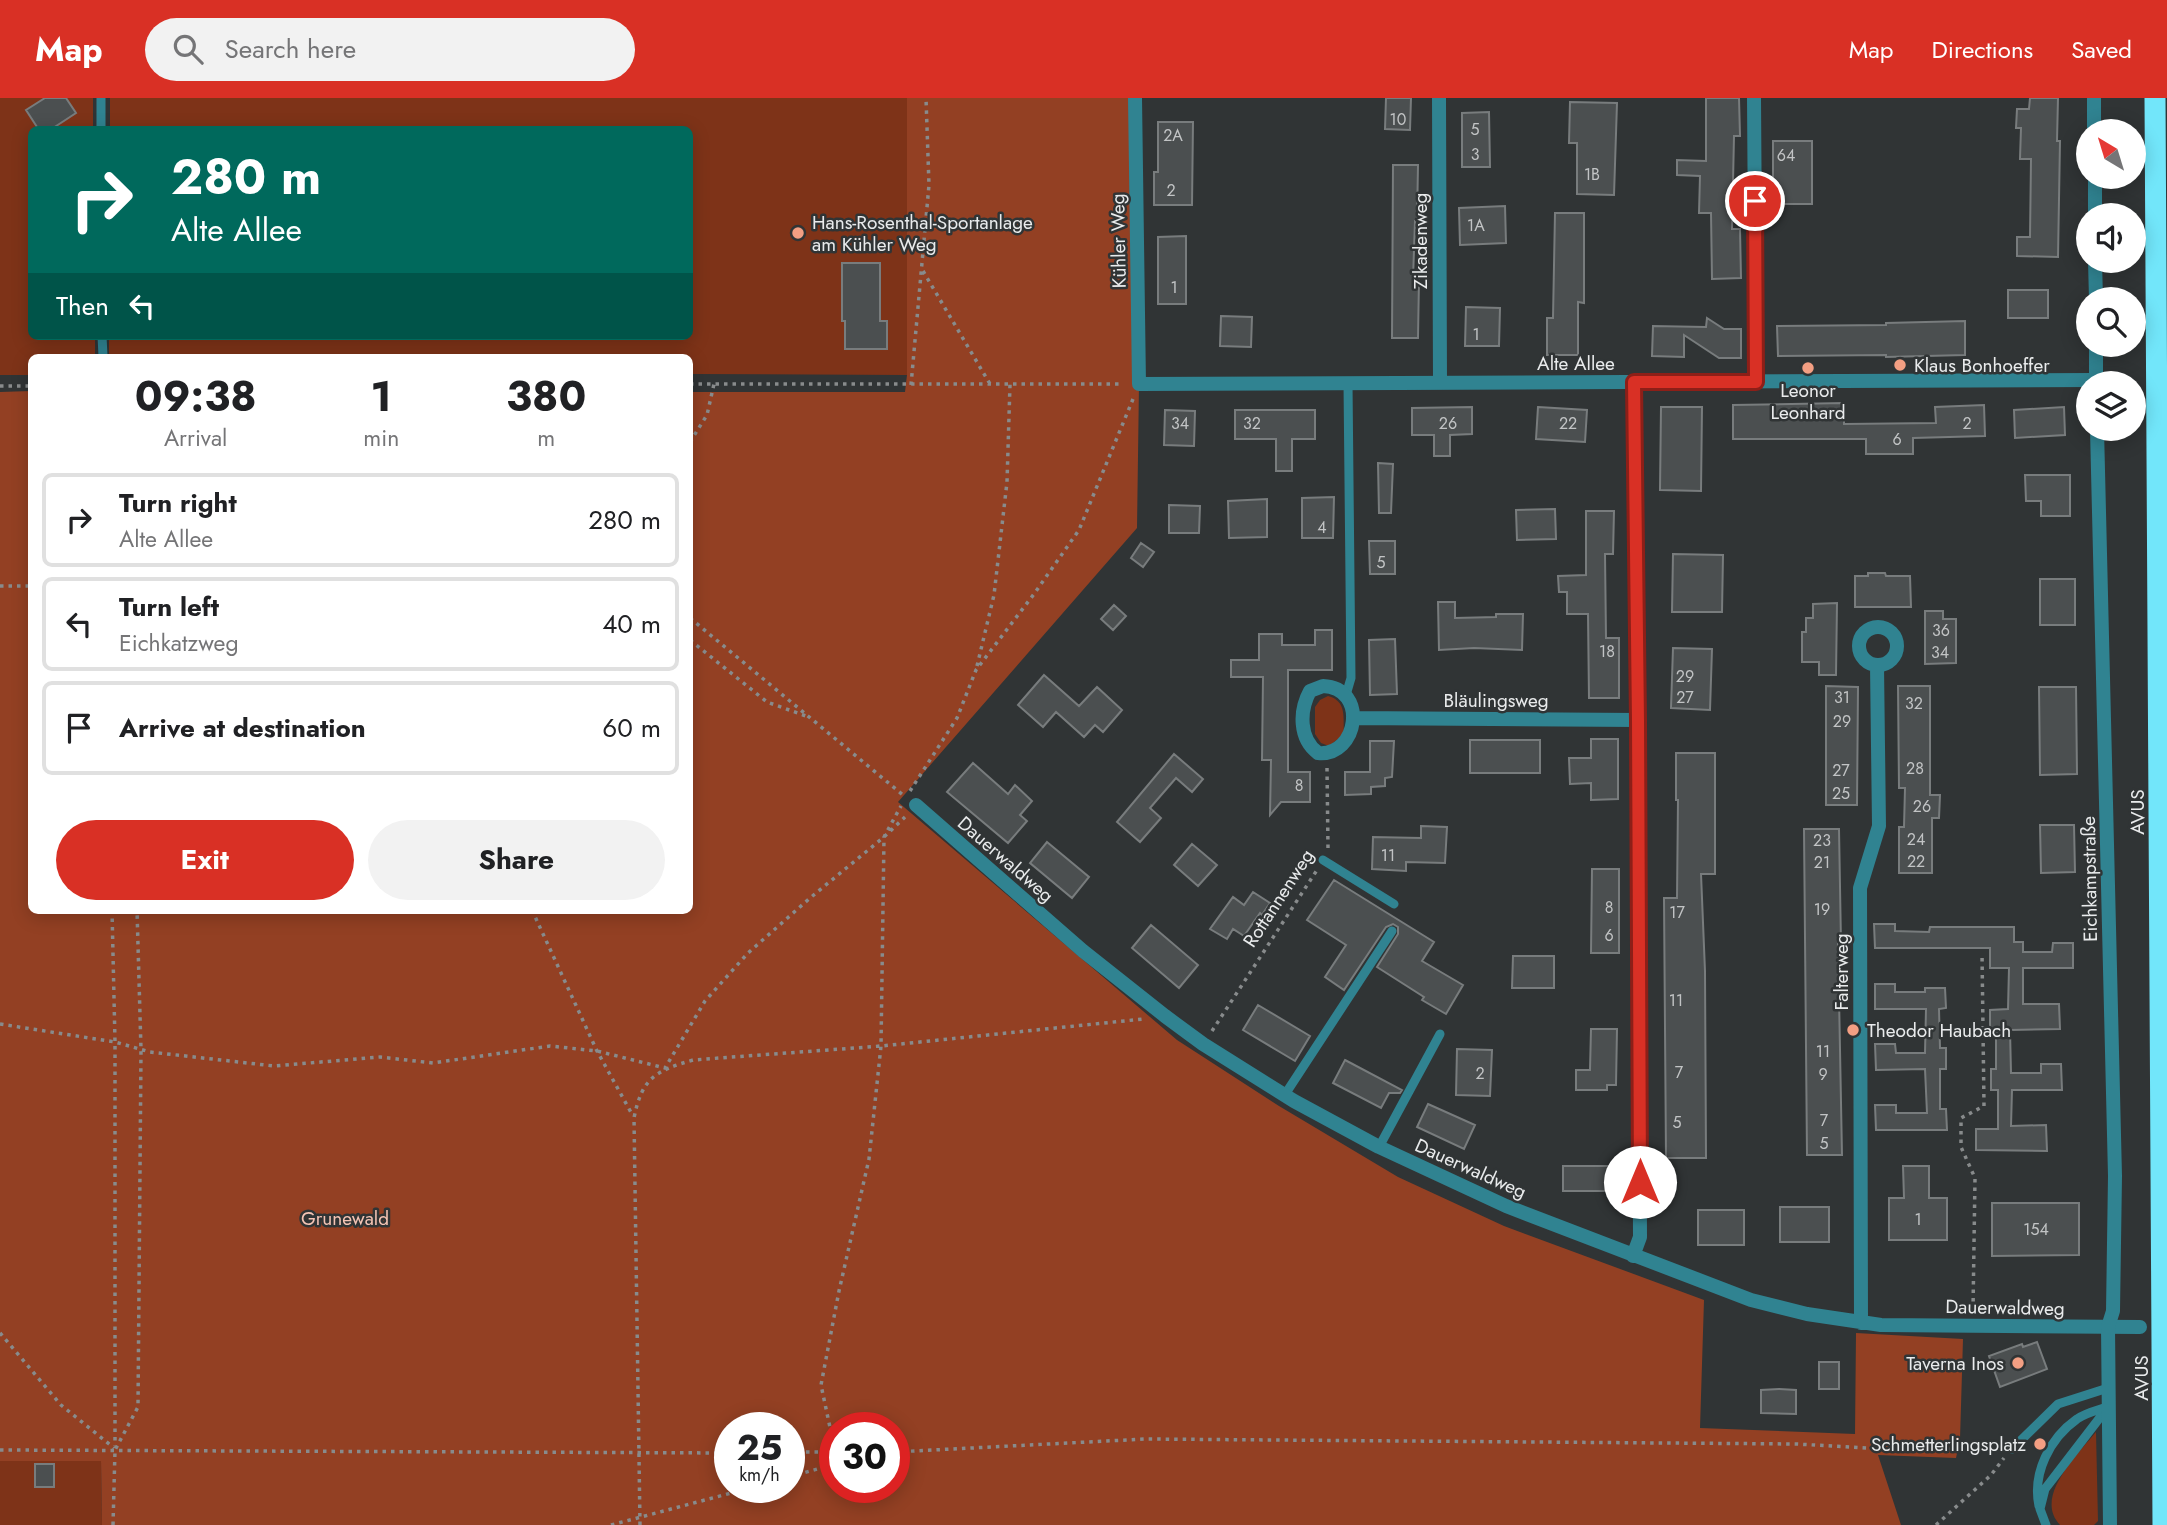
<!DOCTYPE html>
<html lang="en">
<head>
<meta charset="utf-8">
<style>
  :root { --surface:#fff; --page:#f2f2f2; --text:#202124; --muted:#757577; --line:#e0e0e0; --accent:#d93025 }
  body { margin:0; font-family:Jost,sans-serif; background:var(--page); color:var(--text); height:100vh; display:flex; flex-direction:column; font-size:26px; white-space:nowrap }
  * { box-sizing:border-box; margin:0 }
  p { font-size:23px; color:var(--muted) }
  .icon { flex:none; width:38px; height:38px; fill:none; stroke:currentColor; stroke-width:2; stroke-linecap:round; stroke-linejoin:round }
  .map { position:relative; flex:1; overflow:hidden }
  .details { position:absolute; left:28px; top:256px; width:665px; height:560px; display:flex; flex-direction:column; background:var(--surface); border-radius:10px; box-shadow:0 4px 18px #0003 }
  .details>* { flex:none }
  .hud { position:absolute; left:28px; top:28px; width:665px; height:214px; border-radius:10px; box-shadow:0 4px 18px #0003; background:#00695c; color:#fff; overflow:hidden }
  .needle { width:46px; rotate:322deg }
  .controls { position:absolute; left:2076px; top:21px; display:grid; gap:14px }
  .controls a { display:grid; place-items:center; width:70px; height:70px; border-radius:50%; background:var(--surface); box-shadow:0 4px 18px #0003; font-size:35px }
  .speed { position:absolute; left:714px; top:1314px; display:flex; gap:14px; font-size:35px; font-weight:700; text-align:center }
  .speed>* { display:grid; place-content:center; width:91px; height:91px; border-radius:50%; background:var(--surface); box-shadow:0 4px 18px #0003; line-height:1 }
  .speed small { font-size:18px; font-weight:400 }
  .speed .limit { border:10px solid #d22; background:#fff; color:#111 }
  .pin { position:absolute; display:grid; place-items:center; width:60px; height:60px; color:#fff; margin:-30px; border:4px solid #fff; border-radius:50%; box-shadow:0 2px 7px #0007 }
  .me { position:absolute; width:77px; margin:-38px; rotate:0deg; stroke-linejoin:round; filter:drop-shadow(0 0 5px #0008) }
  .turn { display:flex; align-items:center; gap:24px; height:147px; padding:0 28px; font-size:32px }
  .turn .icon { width:91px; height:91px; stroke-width:2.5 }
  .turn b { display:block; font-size:49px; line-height:60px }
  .then { display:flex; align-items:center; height:66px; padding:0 28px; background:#0003; gap:14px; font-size:26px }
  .eta { display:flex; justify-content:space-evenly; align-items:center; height:119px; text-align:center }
  .eta b { font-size:42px; font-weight:700; line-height:49px }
  .primary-button { display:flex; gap:14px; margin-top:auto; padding:14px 28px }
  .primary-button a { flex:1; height:80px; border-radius:42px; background:var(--accent); color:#fff; font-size:28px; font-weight:700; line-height:80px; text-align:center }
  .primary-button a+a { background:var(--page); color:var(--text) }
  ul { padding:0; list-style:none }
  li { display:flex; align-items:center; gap:21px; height:94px; margin:0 14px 10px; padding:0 14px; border:4px solid var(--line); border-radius:10px }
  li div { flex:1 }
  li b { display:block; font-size:26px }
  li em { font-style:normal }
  header { display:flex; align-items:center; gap:42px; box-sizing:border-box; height:98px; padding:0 35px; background:var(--accent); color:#fff }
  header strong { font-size:33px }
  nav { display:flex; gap:38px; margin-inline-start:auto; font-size:24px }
  .search { width:490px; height:63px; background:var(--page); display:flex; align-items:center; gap:18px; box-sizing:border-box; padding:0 24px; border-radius:38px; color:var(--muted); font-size:26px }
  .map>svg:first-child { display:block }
</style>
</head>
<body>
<header>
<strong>Map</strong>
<div class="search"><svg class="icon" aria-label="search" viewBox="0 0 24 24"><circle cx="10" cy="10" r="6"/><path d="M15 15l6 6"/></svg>Search here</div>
<nav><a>Map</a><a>Directions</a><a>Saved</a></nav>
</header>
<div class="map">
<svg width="2167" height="1427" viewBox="0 0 2167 1427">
  <rect width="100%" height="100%" fill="#303435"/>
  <path fill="#7e3318" d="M0 0H93V31L32 32V238H95V259H32L31 277H0Z
    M110 0H907V277L690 276V259H109V238H690V32L110 31Z
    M1328 598C1347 603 1343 619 1344 636L1329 648 1321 645 1315 636V609L1320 602Z
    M2096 1334 2098 1423 2094 1427H2060C2033 1399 2078 1356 2096 1334Z
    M0 1363H101L102 1427H0Z"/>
  <path fill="#934023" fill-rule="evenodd" d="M907 0H1134L1139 286 1137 430 898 704 1177 942 1279 1008 1398 1079 1504 1128 1704 1202 1700 1330 1855 1336 1856 1235 1963 1241 1960 1341 1956 1360 1878 1357 1901 1427H102L101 1363H0V294L31 293 32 812H690V294H905L907 277ZM730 1330H789V1390H730ZM835 1330H894V1390H835Z"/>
  <path fill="#4b4f50" stroke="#787c7d" stroke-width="2" d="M45 0H66L76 15 50 32H39L26 12Z
    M1386 0H1411L1410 32 1385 31Z
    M1706 0H1739L1740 38H1734L1732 131H1740L1741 180 1712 181 1711 115H1699L1700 78 1677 77V62L1706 63Z
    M2030 0H2058L2057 43H2060L2058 159 2017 158V139H2030L2031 61H2020L2021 30H2016L2017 11H2029Z
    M1570 4 1617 5 1614 97 1577 96V45H1569Z
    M1489 14 1490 69H1462V15Z
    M1158 24H1193L1192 107H1154V74H1158Z
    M1773 43H1812V106H1773Z
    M1393 67H1418L1417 123H1415L1413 181H1419L1418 240H1392Z
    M1505 108 1506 145 1460 147 1459 110Z
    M1555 115H1584V205L1578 204V257H1547V220H1553Z
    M1186 138V206H1158V139Z
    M842 165H880V223H887V251H845V223H842Z
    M2008 192H2048V220H2008Z
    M1466 209 1500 210 1499 248H1465Z
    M1221 218 1252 219 1251 249 1220 248Z
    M1707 220 1724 231H1741V260H1719L1684 237V259L1652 258 1653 228 1706 229Z
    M1965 223V257L1886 259V257L1778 258 1777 228 1886 227V225Z
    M1844 305V326L1936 325 1935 309 1984 307 1985 338 1913 340V356H1866V341H1733V307Z
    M1472 309V336L1450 337V358H1434V337H1412V310Z
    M1538 309 1587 312 1585 344 1536 341Z
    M1661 309H1702L1701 393 1660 392Z
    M2064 309 2065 337 2015 340 2014 312Z
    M1165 312 1195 313 1194 348 1164 347Z
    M1235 312H1315V341H1292V373H1276V341H1235Z
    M1378 365 1393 366 1391 415H1379Z
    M2025 377H2070V418H2041V403H2026Z
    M1334 399 1333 440H1302V400Z
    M1267 401V439L1229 440 1228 403Z
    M1169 407 1200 408 1199 435H1169Z
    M1555 411 1556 441 1517 442 1516 412Z
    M1586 413H1614L1613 456H1605L1606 540H1619V600H1589L1588 516H1567V494H1559L1558 478 1586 477Z
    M1369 443H1395V476H1370Z
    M1141 445 1154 454 1143 469 1131 460Z
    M1673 456 1723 457 1722 514H1672Z
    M1868 475H1885L1886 478H1910L1911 509H1855V478H1868Z
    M2040 481H2075V527H2040Z
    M1438 504H1455V520L1496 519V516H1523L1522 552 1474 550 1439 552Z
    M1837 505 1836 577H1819V564H1802V534H1806V520H1813V506Z
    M1114 507 1126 518 1113 532 1101 521Z
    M1925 513H1943V521H1956V565L1925 566Z
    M1315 532H1332V572H1288V674H1310V704H1281L1270 717 1271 662H1262L1263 579H1231V562H1259V536H1282V547H1315Z
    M1395 541 1397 596 1370 597 1369 542Z
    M1673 550 1712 551 1710 612 1671 610Z
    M1044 577 1079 608 1097 589 1122 612 1103 634 1095 627 1084 639 1056 614 1043 629 1018 607Z
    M1826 588 1858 589 1857 707H1826Z
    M1898 588H1930V697H1940L1939 720H1932V775H1899V729H1904L1905 690H1899Z
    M2039 589H2076L2077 676 2040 677Z
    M1591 641H1618V701L1591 702V685L1570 686 1569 660H1591Z
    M1470 642H1540V675H1470Z
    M1370 643H1394L1392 679 1385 680V688L1371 689V696L1345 697V674H1370Z
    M1676 655H1715V776H1701L1705 873 1706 1060H1666L1664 800H1677L1678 702H1676Z
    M1174 656 1203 681 1192 694 1176 680 1150 710 1161 720 1140 744 1117 724Z
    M973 665 1008 696 1015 687 1032 703 1020 717 1027 723 1008 745 947 694Z
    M2040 727H2074L2075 774 2041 775Z
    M1421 728 1447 729 1445 765 1406 764V773L1372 771 1373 739 1421 740Z
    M1804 731H1839L1841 846H1838L1842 1057H1807Z
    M1047 744 1089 779 1072 800 1030 765Z
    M1192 746 1217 767 1198 788 1174 767Z
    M1592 771H1619V855H1591Z
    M1334 782 1434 844 1422 863 1463 887 1446 916 1422 902 1424 899 1377 869 1398 836V829L1393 826 1386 829 1344 892 1325 879 1346 847 1307 822Z
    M1253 794 1270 805 1262 817 1260 815 1244 838 1233 831 1227 841 1210 831 1233 799 1244 807Z
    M1874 826H1895V833L1929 834 1930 829H2014V844H2023V854H2052L2053 845H2073V870H2023V906H2059L2060 931 2010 932 2011 975H2041V966H2061L2062 992H2012L2011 1028 2046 1027 2047 1053 1976 1052V1031H1998V992H1991V971H1996V932H1990V912L2008 911 2009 870H1990V850H1875Z
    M1151 827 1198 867 1179 890 1132 850Z
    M1513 858H1554V890H1512Z
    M1875 886H1895V894H1925V890H1945L1946 910 1939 911 1940 950H1946V971H1940V1011H1946L1947 1032H1876L1875 1007H1896V1015H1927L1925 971 1876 972 1875 946H1895L1896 955H1925L1926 911H1875Z
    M1258 907 1310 938 1295 963 1243 932Z
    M1591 931H1617L1616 987H1607V992H1576V972H1590Z
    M1457 951 1492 952 1490 998 1456 997Z
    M1345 962 1402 992 1400 995H1389L1381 1010 1333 985Z
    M1428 1006 1475 1027 1464 1051 1417 1029Z
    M1563 1068H1615V1093H1563Z
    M1903 1068H1929V1100H1947V1142H1889V1100H1904Z
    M1992 1105H2079V1157L1992 1158Z
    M1780 1109H1829V1144H1780Z
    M1698 1112H1744V1147H1698Z
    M2037 1244 2047 1271 2000 1289 1989 1258 2022 1246 2023 1249Z
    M1819 1264H1839V1291H1819Z
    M1779 1291 1796 1292V1316L1761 1315V1292Z
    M35 1366H54V1389H35Z"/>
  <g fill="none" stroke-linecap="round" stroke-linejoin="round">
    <path stroke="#888b8c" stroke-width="3.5" stroke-dasharray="3.5 5" stroke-linecap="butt" d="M923 173 990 286
      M690 286H1123
      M911 287 929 87 926 0
      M0 288H32
      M690 344 707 317 714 286
      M0 488H32
      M690 520 903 697
      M690 542 767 604 806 618
      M977 568 994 497 1007 384 1010 286
      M1327 670 1328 750
      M910 693 957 620 976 572 1034 496 1079 432 1133 301
      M112 812 115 944V1348
      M532 812 597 953 633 1018
      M0 926 115 944 150 954 274 968 380 959 433 965 550 948 597 953 665 970 705 903 748 855 810 800 884 739 905 719
      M1212 933 1317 772
      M1973 1212 1975 1080 1961 1049V1020L1984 1008 1982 855
      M0 1235 61 1307 114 1350
      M0 1352 730 1355
      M835 1353 821 1287 839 1193 869 1061 881 948 884 739 901 708
      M789 1354H835
      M894 1354 1146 1341 1796 1346 1885 1351H2001
      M834 1366 835 1357
      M789 1379 835 1366
      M113 1427 115 1352 138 1309 141 952 137 812
      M611 1427 750 1390
      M640 1427 634 1020C642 980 655 973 693 962L881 948 1143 921
      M1936 1427 1991 1377 2004 1360"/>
    <path stroke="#308391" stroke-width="9" d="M101 0V32
      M102 238 103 258
      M1346 597 1351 580 1348 285
      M1323 762 1394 806
      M1284 998 1392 833
      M1379 1049 1440 936
      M2012 1351 2058 1306 2108 1290
      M2039 1408C2032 1375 2050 1340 2077 1321 2085 1315 2098 1312 2107 1309
      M2046 1427 2040 1411 2045 1391 2108 1309"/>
    <path stroke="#308391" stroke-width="14" d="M1135 0 1139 286 2096 282
      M1439 0 1440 285
      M1754 0 1756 284
      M1859 548a19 19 0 1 1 38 0a19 19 0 1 1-38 0Z
      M1323 588C1369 590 1358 659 1318 655 1299 641 1299 613 1310 593Z
      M1353 620 1638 622
      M916 707 1083 853 1165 918 1203 946 1294 1003 1379 1049 1506 1108 1751 1202 1807 1216 1881 1227 2140 1229
      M1633 1158 1640 1139 1638 622 1634 284
      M1861 1225 1860 790 1879 728 1877 567"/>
    <path stroke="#308391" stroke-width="14" d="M2094 0V33
      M2095 79V117
      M2095 163 2096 201
      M2096 247V285
      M2097 331 2115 1078 2113 1213 2108 1229 2110 1427"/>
    <path stroke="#72e6fa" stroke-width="21" d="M2155 0 2163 1427"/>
  </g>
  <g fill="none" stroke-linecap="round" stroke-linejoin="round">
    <defs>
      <path id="route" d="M1640 1084 1638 622 1634 284H1756L1755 103"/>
    </defs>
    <use href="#route" stroke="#8d1f18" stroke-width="18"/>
    <use href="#route" stroke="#d93025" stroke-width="12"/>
  </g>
  <g fill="#f39f83" stroke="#303435" stroke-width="2.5">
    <circle cx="798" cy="135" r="7"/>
    <circle cx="1900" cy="267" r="7"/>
    <circle cx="1808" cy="270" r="7"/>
    <circle cx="1853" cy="932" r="7"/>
    <circle cx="2018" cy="1265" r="7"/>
    <circle cx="2040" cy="1346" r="7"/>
  </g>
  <g text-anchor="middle" stroke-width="5" stroke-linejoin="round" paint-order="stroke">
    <g font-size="16" fill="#c2c4c5">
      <text x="1398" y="27">10</text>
      <text x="1475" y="37">5</text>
      <text x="1173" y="43">2A</text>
      <text x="1475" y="62">3</text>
      <text x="1786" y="63">64</text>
      <text x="1592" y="82">1B</text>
      <text x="1171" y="98">2</text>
      <text x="1476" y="133">1A</text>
      <text x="1174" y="195">1</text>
      <text x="1476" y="242">1</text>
      <text x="1180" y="331">34</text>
      <text x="1252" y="331">32</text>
      <text x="1448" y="331">26</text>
      <text x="1568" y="331">22</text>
      <text x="1967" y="331">2</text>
      <text x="1897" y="347">6</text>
      <text x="1322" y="435">4</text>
      <text x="1381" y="470">5</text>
      <text x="1941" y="538">36</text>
      <text x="1607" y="559">18</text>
      <text x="1940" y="560">34</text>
      <text x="1685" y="584">29</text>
      <text x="1685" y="605">27</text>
      <text x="1842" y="605">31</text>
      <text x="1914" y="611">32</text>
      <text x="1842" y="629">29</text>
      <text x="1915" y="676">28</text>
      <text x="1841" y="678">27</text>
      <text x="1299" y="693">8</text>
      <text x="1841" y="701">25</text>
      <text x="1922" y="714">26</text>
      <text x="1916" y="747">24</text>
      <text x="1822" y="748">23</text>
      <text x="1388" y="763">11</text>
      <text x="1916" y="769">22</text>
      <text x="1822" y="770">21</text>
      <text x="1609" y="815">8</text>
      <text x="1822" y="817">19</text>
      <text x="1677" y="820">17</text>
      <text x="1609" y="843">6</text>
      <text x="1676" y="908">11</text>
      <text x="1823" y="959">11</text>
      <text x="1679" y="980">7</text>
      <text x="1480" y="981">2</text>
      <text x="1823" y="982">9</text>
      <text x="1824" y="1028">7</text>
      <text x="1677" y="1030">5</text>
      <text x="1824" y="1051">5</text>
      <text x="1918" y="1127">1</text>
      <text x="2036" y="1137">154</text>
    </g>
    <g font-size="19" fill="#e9ebec" stroke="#303435" text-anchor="start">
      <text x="812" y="131">Hans-Rosenthal-Sportanlage<tspan x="812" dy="22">am Kühler Weg</tspan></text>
      <text x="1914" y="274">Klaus Bonhoeffer</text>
      <text x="1808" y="299" text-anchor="middle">Leonor<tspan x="1808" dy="22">Leonhard</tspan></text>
      <text x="1867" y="939">Theodor Haubach</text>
      <text x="2004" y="1272" text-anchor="end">Taverna Inos</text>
      <text x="2026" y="1353" text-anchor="end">Schmetterlingsplatz</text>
    </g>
    <g font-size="19" fill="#e9ebec" stroke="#303435">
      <text transform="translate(1118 143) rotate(-91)" y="7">Kühler Weg</text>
      <text transform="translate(1420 143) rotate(-90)" y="7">Zikadenweg</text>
      <text x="1576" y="272">Alte Allee</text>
      <text x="1496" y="609">Bläulingsweg</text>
      <text transform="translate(2137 714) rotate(-90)" y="7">AVUS</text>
      <text transform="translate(1006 761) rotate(41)" y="7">Dauerwaldweg</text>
      <text transform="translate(2089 781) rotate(-91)" y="7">Eichkampstraße</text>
      <text transform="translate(1278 800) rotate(-57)" y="7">Rottannenweg</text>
      <text transform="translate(1841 874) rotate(-90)" y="7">Falterweg</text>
      <text transform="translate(1471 1070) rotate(24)" y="7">Dauerwaldweg</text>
      <text transform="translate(2005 1209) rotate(1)" y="7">Dauerwaldweg</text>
      <text transform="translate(2141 1280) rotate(-90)" y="7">AVUS</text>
    </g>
    <g font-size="19" fill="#f5c4b4" stroke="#303435">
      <text x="345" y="1127">Grunewald</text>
    </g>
  </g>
</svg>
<div class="controls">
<a><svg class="needle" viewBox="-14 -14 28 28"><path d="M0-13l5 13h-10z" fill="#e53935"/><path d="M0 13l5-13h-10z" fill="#757577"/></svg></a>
<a><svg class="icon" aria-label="sound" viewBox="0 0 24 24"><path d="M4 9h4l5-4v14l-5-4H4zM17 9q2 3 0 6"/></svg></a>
<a><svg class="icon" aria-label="search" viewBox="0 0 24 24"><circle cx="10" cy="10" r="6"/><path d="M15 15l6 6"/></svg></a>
<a><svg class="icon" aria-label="layers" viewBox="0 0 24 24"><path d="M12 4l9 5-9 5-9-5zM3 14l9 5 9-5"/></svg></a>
</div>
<div class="speed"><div>25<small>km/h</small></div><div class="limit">30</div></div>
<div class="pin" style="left:1755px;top:103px;background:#d93025"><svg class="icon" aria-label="arrive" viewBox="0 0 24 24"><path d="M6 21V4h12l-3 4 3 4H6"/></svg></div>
<svg class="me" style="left:1640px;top:1084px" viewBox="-20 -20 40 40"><circle r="19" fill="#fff"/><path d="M0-13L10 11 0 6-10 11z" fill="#d93025"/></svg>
<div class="hud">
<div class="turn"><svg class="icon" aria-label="right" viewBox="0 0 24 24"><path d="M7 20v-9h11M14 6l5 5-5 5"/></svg><div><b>280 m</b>Alte Allee</div></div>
<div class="then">Then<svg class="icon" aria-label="left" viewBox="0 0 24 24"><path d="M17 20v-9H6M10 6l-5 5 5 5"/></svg></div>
</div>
<section class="details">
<div class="eta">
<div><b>09:38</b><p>Arrival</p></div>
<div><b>1</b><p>min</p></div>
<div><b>380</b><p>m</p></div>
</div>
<ul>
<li><svg class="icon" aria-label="right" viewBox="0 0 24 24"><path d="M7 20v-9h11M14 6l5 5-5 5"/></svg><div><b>Turn right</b><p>Alte Allee</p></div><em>280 m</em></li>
<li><svg class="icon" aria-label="left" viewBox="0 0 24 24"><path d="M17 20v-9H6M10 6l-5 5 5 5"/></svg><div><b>Turn left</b><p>Eichkatzweg</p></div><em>40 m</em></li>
<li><svg class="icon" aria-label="arrive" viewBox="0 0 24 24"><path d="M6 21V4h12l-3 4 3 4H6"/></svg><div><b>Arrive at destination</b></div><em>60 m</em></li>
</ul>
<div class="primary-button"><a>Exit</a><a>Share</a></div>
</section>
</div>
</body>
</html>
